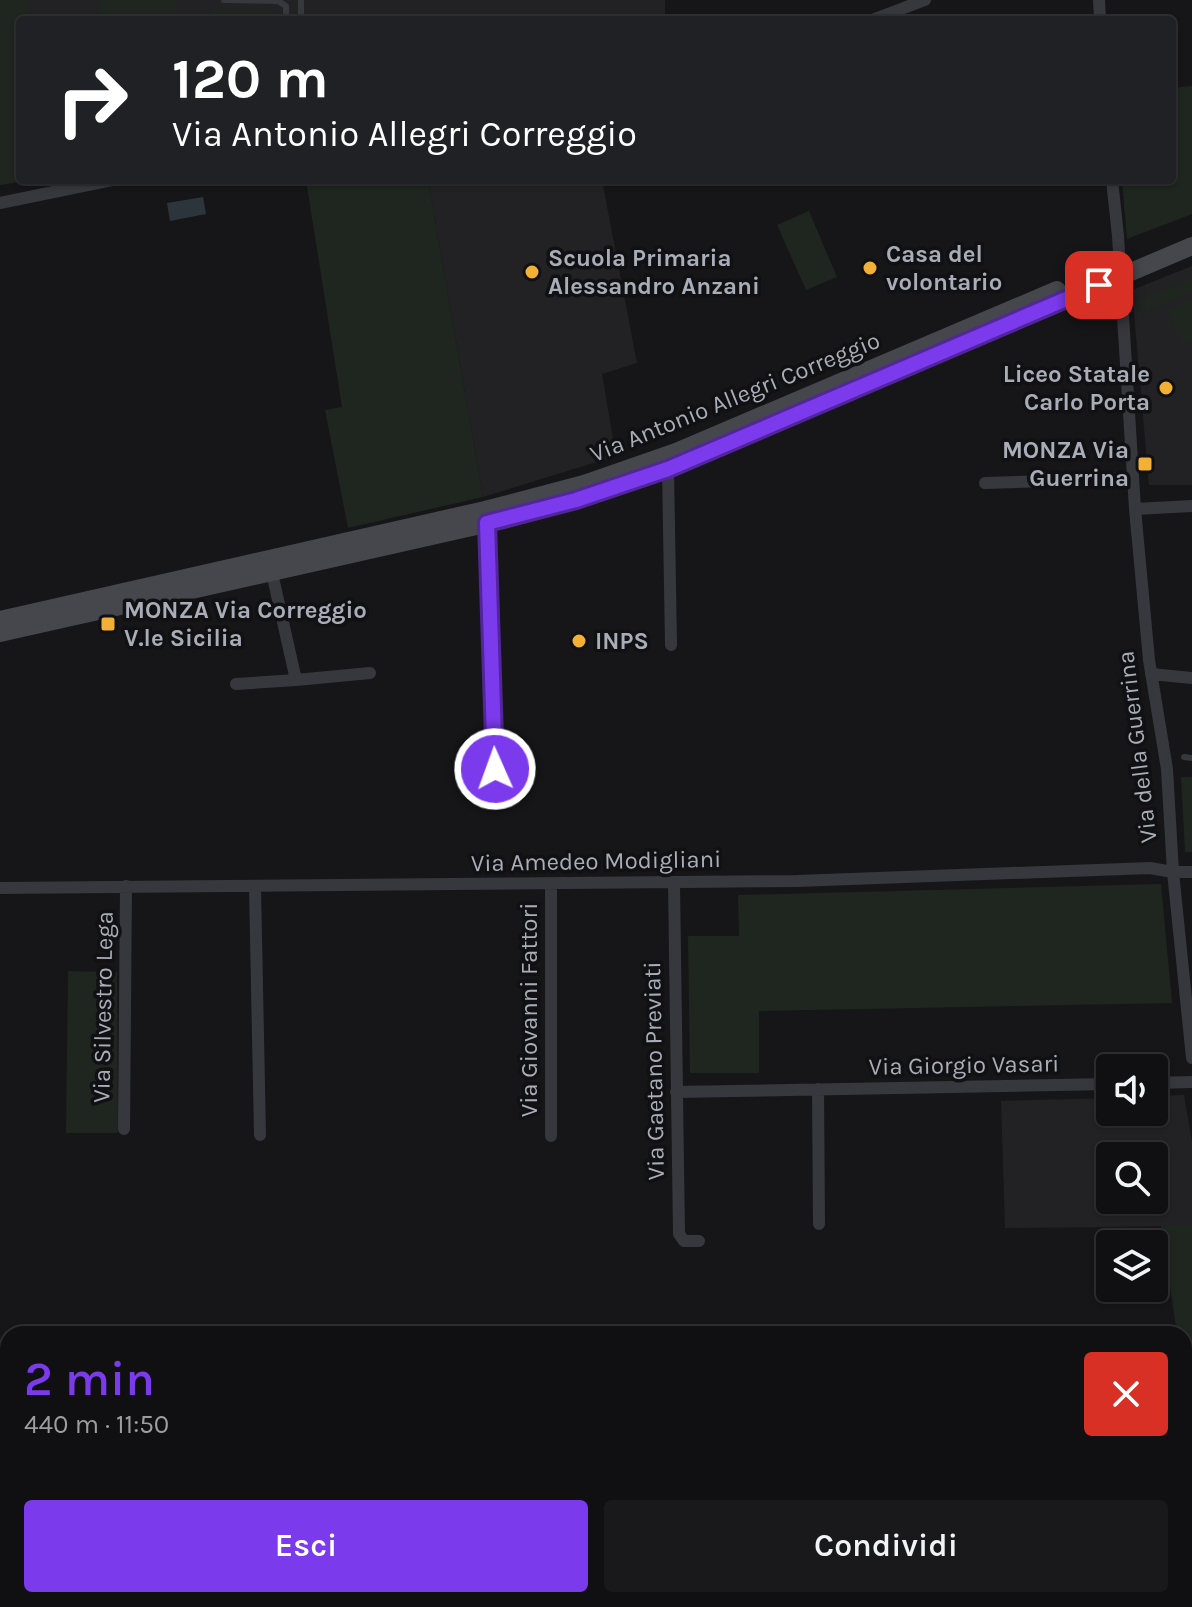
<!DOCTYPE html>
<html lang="it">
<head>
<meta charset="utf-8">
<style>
  :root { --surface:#101012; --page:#19191b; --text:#f1f3f6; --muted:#9c9d9f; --line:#303032; --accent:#7c3aed }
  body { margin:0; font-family:Karla,sans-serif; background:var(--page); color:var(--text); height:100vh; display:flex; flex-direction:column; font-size:30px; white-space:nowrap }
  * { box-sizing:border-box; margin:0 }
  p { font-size:26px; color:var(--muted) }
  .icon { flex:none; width:44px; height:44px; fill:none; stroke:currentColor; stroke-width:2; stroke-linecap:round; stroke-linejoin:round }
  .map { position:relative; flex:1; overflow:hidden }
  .sheet { position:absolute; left:0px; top:1326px; width:1192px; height:282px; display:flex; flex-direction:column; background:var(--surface); border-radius:24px 24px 0 0; box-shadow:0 2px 6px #0004,0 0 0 2px var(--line) }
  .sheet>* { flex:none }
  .guide { position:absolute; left:16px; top:16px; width:1160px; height:168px; border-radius:8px; box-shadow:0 2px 6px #0004,0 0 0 2px var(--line); background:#202124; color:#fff; overflow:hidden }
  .fabs { position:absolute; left:1096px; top:1054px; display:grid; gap:16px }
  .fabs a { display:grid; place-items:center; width:72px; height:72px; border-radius:8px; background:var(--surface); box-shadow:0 2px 6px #0004,0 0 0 2px var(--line); font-size:40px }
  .pin { position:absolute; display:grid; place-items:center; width:68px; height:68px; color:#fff; margin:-34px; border-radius:16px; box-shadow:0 4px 12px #0006 }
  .me { position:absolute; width:88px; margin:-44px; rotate:358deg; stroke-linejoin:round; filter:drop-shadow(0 0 6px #0008) }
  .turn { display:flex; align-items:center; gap:28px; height:168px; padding:0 24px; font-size:36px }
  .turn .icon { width:104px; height:104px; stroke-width:2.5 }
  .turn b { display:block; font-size:56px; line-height:68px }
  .round { display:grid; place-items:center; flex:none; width:84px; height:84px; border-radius:8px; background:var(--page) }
  .headline { display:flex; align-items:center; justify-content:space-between; height:136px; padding:0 24px }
  h1 { font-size:48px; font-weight:600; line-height:60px; color:var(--accent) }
  .action { display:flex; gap:16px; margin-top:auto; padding:16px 24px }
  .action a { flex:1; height:92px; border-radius:8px; background:var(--accent); color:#fff; font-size:32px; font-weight:600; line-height:92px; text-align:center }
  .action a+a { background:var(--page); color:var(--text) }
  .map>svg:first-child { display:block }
</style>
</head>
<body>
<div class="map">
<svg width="1192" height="1607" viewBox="0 0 1192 1607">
  <rect width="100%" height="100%" fill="#161618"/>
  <path fill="#222225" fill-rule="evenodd" d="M27 0H665V20H27Z
    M428 180H602L637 363 602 374 616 456 483 497Z
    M1192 266V485H1149L1132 290Z
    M1184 1095 1192 1142V1226L1005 1228 1001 1101 1110 1098V1112H1154V1096ZM1110 1156H1154V1200H1110Z"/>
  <path fill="#1e261f" d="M0 0H27V20H20V180L26 181 0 185Z
    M100 0H175V20H100Z
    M271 9V20H211V10Z
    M1192 86V214L1127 239 1122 180H1172V88Z
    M306 180H428L483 497 348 528 325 410 342 407Z
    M809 211 837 277 806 290 777 225Z
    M1192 278V292L1141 313 1137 301Z
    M1192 299V340L1182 344 1167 310Z
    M1181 777H1192V852H1185Z
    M1161 884 1172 1003 759 1011V1073H690L688 936H739L738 895Z
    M68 971 117 972 118 1133H66Z
    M1161 1226H1192V1429L1184 1377V1334H1177Z"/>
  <path fill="#2c353c" d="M203 197 206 214 170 221 167 203Z"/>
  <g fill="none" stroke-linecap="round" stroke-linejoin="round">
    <path stroke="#37383d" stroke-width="6" d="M224 0 278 1 286 6V20
      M301 20V0
      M1184 757 1192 758"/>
    <path stroke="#37383d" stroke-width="12" d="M1099 0 1100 20
      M872 20 925 0
      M1112 180 1118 236 1135 509 1149 660 1167 769 1173 872 1192 1058
      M0 203 112 180
      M668 469 671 645
      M985 483 1133 478
      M1135 509 1192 506
      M487 518 495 769
      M272 573 296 680 370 673
      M1151 674 1192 678
      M236 684 296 680
      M674 883 679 1234 684 1241H699
      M551 884V1136
      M255 887 260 1135
      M0 888 797 881 1150 868 1173 872H1192
      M1154 1083 1192 1082
      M818 1089 819 1224
      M676 1092 1110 1084
      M124 1129 126 886
      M0 1370H8
      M1184 1473 1192 1471
      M1184 1495 1192 1494"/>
    <path stroke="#45474d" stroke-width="18" d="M0 620 485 510 584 484 676 452 1057 290
      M0 633 503 520 593 495 668 469 1192 246"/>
  </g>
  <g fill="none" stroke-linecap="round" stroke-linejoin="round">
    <defs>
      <path id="route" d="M495 769 487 523 576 500 668 469 1099 285"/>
    </defs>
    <use href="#route" stroke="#51269a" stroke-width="20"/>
    <use href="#route" stroke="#7c3aed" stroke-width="14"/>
  </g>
  <g fill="#f2b134" stroke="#111113" stroke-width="3">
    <circle cx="870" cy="268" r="8"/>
    <circle cx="532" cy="272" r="8"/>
    <circle cx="1166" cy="388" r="8"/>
    <rect x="1137" y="456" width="16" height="16" rx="4"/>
    <rect x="100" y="616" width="16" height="16" rx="4"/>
    <circle cx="579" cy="641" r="8"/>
  </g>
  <g text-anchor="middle" stroke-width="7" stroke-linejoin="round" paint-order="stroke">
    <g font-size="24" font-weight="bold" fill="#a8adb8" stroke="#111113" text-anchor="start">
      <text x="886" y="262">Casa del<tspan x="886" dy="28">volontario</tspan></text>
      <text x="548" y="266">Scuola Primaria<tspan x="548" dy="28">Alessandro Anzani</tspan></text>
      <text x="1150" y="382" text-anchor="end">Liceo Statale<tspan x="1150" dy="28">Carlo Porta</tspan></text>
      <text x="1129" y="458" text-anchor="end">MONZA Via<tspan x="1129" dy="28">Guerrina</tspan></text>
      <text x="124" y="618">MONZA Via Correggio<tspan x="124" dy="28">V.le Sicilia</tspan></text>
      <text x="595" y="649">INPS</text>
    </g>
    <g font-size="24" fill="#a8adb8" stroke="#111113">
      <text transform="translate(735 397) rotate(-22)" y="8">Via Antonio Allegri Correggio</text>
      <text transform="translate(1137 747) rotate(-97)" y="8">Via della Guerrina</text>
      <text transform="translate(596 861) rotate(-1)" y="8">Via Amedeo Modigliani</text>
      <text transform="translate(103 1007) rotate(-89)" y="8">Via Silvestro Lega</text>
      <text transform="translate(529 1010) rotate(-90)" y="8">Via Giovanni Fattori</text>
      <text transform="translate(964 1065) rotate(-1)" y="8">Via Giorgio Vasari</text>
      <text transform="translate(654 1071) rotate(-91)" y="8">Via Gaetano Previati</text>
    </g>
  </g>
</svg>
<div class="fabs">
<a><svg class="icon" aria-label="sound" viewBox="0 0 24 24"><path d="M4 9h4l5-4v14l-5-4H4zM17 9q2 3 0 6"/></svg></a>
<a><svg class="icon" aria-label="search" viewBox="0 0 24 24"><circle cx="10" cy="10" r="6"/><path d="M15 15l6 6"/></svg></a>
<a><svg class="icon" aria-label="layers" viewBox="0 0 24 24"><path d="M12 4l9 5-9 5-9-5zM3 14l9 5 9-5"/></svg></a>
</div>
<div class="pin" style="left:1099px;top:285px;background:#d93025"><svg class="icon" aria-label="arrive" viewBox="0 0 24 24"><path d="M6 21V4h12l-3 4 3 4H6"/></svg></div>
<svg class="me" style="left:495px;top:769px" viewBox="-20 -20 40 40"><circle r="17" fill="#7c3aed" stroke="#fff" stroke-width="3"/><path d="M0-11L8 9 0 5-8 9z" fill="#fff"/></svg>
<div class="guide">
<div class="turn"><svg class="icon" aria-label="right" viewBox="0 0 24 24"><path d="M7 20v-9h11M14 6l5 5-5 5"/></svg><div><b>120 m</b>Via Antonio Allegri Correggio</div></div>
</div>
<section class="sheet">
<div class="headline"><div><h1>2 min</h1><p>440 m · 11:50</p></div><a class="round" style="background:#d93025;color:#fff"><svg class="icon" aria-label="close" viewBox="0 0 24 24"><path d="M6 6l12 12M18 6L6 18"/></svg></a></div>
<div class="action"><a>Esci</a><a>Condividi</a></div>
</section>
</div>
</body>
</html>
